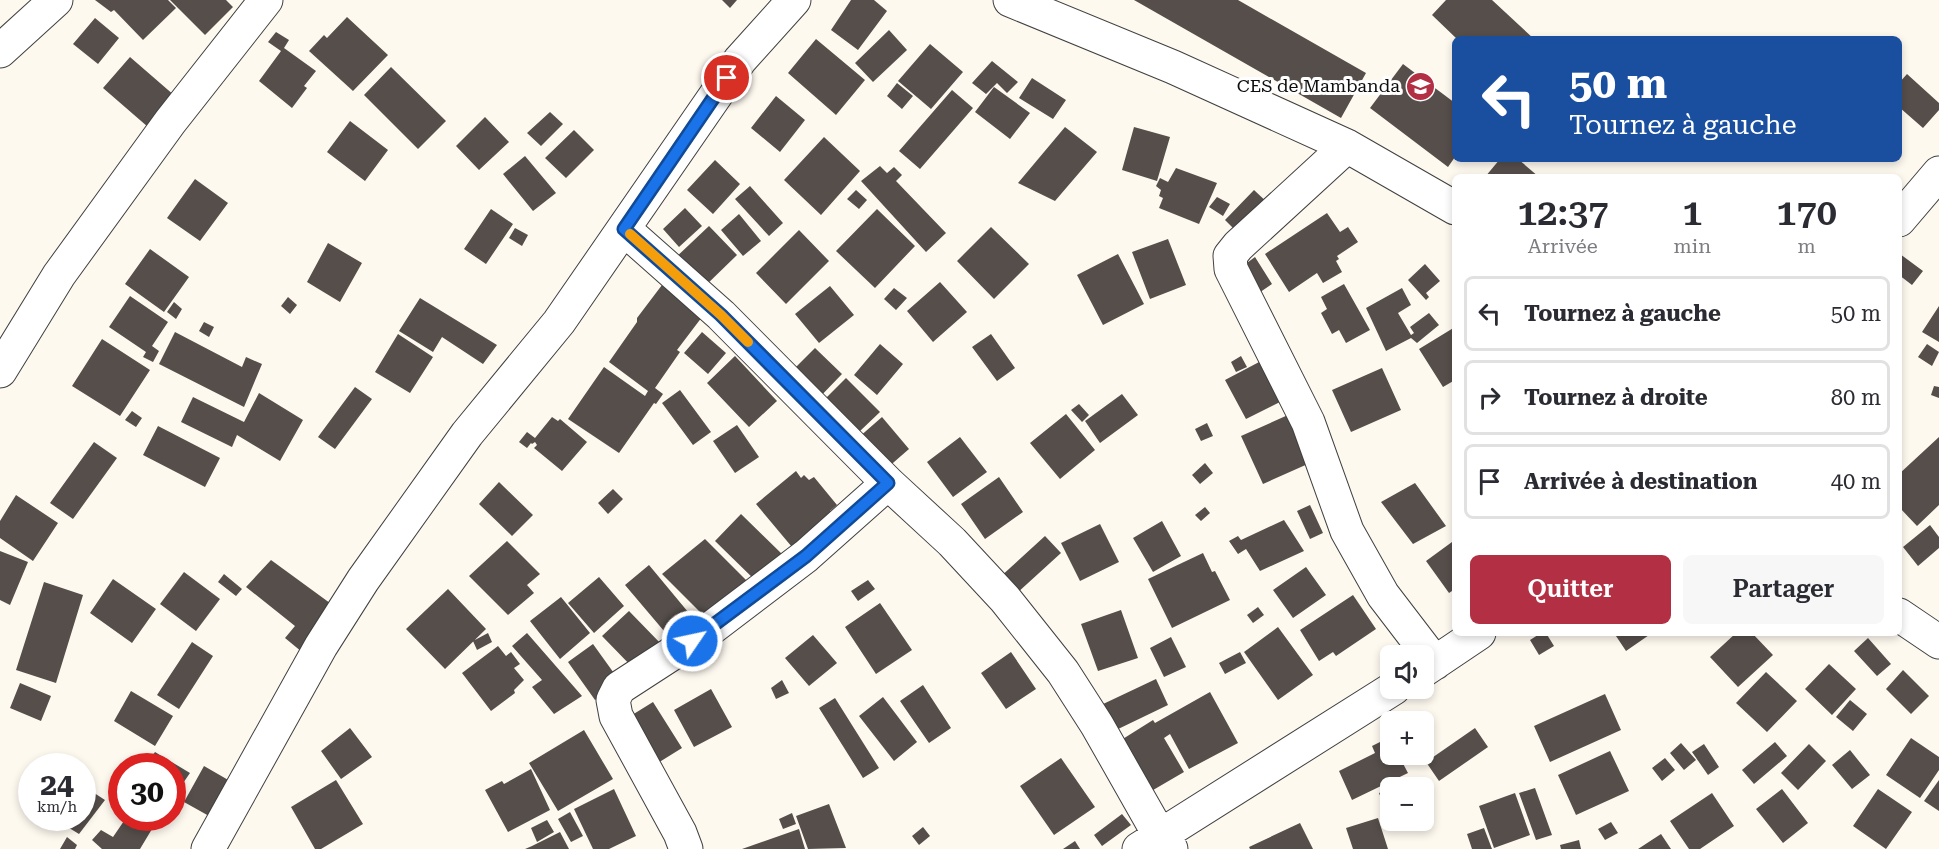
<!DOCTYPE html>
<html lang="fr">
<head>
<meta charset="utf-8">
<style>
  :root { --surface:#fff; --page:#f7f7f7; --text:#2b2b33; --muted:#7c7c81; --line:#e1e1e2; --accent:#b32f43 }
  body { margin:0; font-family:"Roboto Serif",serif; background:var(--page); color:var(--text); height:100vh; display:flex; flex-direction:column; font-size:22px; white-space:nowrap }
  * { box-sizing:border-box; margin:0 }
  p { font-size:20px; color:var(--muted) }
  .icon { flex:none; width:33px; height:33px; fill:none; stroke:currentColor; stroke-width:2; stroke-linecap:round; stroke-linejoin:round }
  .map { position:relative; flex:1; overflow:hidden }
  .drawer { position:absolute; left:1452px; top:174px; width:450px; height:462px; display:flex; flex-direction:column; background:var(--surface); border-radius:9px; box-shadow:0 3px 9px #0003 }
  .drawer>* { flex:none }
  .hud { position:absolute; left:1452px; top:36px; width:450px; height:126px; border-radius:9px; box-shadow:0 3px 9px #0003; background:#1a4fa0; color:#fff; overflow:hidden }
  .controls { position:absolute; left:1380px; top:645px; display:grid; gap:12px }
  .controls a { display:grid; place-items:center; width:54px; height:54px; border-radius:9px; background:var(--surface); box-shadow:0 3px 9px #0003; font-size:30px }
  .speed { position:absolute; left:18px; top:753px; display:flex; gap:12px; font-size:30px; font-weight:700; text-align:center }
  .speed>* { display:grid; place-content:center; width:78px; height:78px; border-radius:50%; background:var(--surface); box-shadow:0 3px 9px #0003; line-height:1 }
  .speed small { font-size:15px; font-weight:400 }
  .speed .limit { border:9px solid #d22; background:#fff; color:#111 }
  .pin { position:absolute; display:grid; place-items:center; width:51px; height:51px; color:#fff; margin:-26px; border:3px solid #fff; border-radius:50%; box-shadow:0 2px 6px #0007 }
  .me { position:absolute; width:66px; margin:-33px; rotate:56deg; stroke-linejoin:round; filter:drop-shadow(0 0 4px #0008) }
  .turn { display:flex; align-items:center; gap:21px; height:126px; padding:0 18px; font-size:27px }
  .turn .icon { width:78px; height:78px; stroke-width:2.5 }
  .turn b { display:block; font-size:42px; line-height:51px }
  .eta { display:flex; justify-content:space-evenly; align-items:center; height:102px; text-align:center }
  .eta b { font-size:36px; font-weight:600; line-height:42px }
  .primary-button { display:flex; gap:12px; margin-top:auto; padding:12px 18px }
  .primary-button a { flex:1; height:69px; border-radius:9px; background:var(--accent); color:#fff; font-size:24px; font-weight:600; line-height:69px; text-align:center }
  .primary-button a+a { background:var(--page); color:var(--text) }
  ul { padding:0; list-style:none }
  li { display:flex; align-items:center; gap:18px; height:75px; margin:0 12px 9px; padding:0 6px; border:3px solid var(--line); border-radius:9px }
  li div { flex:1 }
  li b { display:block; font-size:22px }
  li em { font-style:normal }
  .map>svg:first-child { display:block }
</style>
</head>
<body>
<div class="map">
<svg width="1939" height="849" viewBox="0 0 1939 849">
  <rect width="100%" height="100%" fill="#fef9ef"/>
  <path fill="#554e4b" d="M95 0H168L176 8 143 40 114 10 111 12Z
    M170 0H226L233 7 205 35Z
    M722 0H737L730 8Z
    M851 0H874L887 11 858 50 831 30Z
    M1134 0H1238L1366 73 1341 118Z
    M1446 0H1492L1534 39H1457L1432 15Z
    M347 17 388 55 353 91 309 51 324 35 327 38Z
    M95 18 119 38 98 64 73 44Z
    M889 30 907 50 873 82 855 63Z
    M276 32 289 40 284 48 316 71 304 86 307 88 292 108 259 81 281 51 268 42Z
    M816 39 865 80 836 115 788 73Z
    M930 44 963 72 931 109 898 81Z
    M130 57 175 96 148 127 103 88Z
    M992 61 1018 82 1007 93 997 83 986 94 972 83Z
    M1403 64 1455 103V157L1448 167 1370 108Z
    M391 67 446 121 418 149 364 95Z
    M1907 74 1939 103V110L1923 128 1899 107V83Z
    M1032 78 1066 100 1053 119 1019 98Z
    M897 83 913 96 902 109 887 96Z
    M994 87 1030 113 1010 139 975 112Z
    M952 90 973 108 920 169 899 151Z
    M776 96 805 120 780 152 751 128Z
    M550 112 563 124 541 146 527 133Z
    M485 117 509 142 479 170 456 146Z
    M350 121 388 150 365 181 327 152Z
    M1065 127 1097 152 1055 201 1018 183Z
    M1134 127 1170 137 1157 181 1122 170Z
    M574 130 594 150 566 178 545 158Z
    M824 137 860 171 821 215 784 180Z
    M525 156 556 193 533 211 503 174Z
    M1500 159H1518L1539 177H1485Z
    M715 160 740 184 713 214 687 190Z
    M880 166 887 173 894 167 902 175 896 181 946 233 926 252 861 181Z
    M1176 168 1217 183 1199 224 1159 208 1163 198 1159 196 1161 190 1156 186 1160 178 1168 182Z
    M195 179 228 203 200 241 167 218Z
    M750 186 783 223 769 236 735 199Z
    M856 190 867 200 859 209 847 199Z
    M1254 190 1270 205 1241 236 1225 220Z
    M1217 197 1230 204 1223 216 1209 207Z
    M685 208 702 226 679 247 663 229Z
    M491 209 513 224 486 264 464 249Z
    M877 209 915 246 875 288 836 251Z
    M1327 213 1340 232 1348 227 1358 242 1337 256 1339 259 1336 261 1342 272 1323 283 1317 273 1289 292 1265 254Z
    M739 214 761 241 743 256 721 230Z
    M709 226 737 255 701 290 672 261Z
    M991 227 1029 264 994 299 957 261Z
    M515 228 528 235 522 246 509 238Z
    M799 230 829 261 786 304 756 273Z
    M1168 239 1186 285 1150 299 1132 252Z
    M328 243 362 263 340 302 307 282Z
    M150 249 189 277 164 312 125 284Z
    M1118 254 1144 304 1103 325 1077 275Z
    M1900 254 1923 271 1912 285 1899 275Z
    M1255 257 1272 284 1253 297 1236 271Z
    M1425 264 1440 281 1426 293 1429 297 1426 300 1408 280Z
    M940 282 967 312 933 342 907 311Z
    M1344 284 1370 330 1346 343 1339 330 1332 334 1321 313 1327 309 1321 297Z
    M662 285 702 317 677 350 680 352 655 388 663 394 656 404 654 403 619 453 568 419 604 367 645 396 648 391 609 362 637 322V318Z
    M830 286 854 315 819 343 795 314Z
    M894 288 907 298 896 310 884 299Z
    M1402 288 1411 305 1398 313 1411 335 1414 333 1410 327 1429 313 1439 325 1417 343 1411 338 1386 351 1366 308Z
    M130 296 168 322 152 346 159 351 153 362 143 357 146 352 109 327Z
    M288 297 297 305 290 314 281 306Z
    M420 298 497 345 483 364 442 337 433 352 399 331Z
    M174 302 182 309 176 319 167 312Z
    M1939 306V342L1922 332Z
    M204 322 214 327 209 337 199 331Z
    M1455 327V380L1443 387 1419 349Z
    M175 332 242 367 246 357 262 364 244 407 159 364Z
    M702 332 726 353 708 374 684 353Z
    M398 334 433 357 410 393 375 372Z
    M991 334 1015 368 997 381 972 347Z
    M102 339 150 370 120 416 72 386Z
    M880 344 903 364 877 395 854 375Z
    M1927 344 1939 352 1932 366 1918 357Z
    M815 348 842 374 815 402 788 375Z
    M735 356 777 401 749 427 707 383Z
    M1241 356 1247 367 1236 372 1231 362Z
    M1261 361 1282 401 1246 419 1225 380Z
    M1382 368 1401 410 1351 432 1332 390Z
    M846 378 880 412 859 432 825 399Z
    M1934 386 1939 387V398L1931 395Z
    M355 387 372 399 335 449 318 437Z
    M680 390 711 432 693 445 662 403Z
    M259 393 303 420 280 461 237 435 232 447 181 422 193 397 244 422Z
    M1122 394 1138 415 1100 443 1085 421Z
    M1079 404 1089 415 1082 422 1071 410Z
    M132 411 142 418 136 427 125 420Z
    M1066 414 1095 450 1060 479 1030 443Z
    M1288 415 1310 463 1263 484 1241 436Z
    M552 417 558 421 560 419 587 442 562 471 534 448 537 445 535 442 532 444 531 443 527 448 519 442 527 432 535 438Z
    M882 417 909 449 886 469 858 438Z
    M1207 423 1213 436 1201 441 1195 429Z
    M737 425 759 457 735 473 713 441Z
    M158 426 220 458 205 487 143 455Z
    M960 437 987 472 953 497 927 462Z
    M1939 437V505L1917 526 1899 507V474Z
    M94 442 117 458 73 519 50 503Z
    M1205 463 1213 473 1200 484 1192 475Z
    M796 471 801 478 804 475 809 480 814 477 837 505 830 511 837 520 797 553 756 504Z
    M999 477 1023 512 985 539 961 504Z
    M499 482 533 515 512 536 479 504Z
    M1415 483 1446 526 1413 544 1381 502Z
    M613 489 623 499 608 514 598 503Z
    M16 495 58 523 33 561 0 538V521Z
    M1310 505 1323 533 1310 539 1297 511Z
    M1205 507 1210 513 1201 521 1195 515Z
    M741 514 784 556 758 583 715 541Z
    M1284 520 1304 551 1260 571 1246 549 1238 554 1229 541 1238 536 1241 540Z
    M1162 521 1181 556 1153 572 1133 538Z
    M1100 524 1119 562 1080 581 1061 543Z
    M1930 525 1939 537V548L1918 566 1903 547Z
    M1045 536 1061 553 1015 595 999 578Z
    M705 539 751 585 707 619 662 574Z
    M507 541 540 574 527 585 534 593 508 615 469 576Z
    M1452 542 1455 546V589L1449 593 1426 561Z
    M0 551 28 562 10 605 0 600Z
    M1203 553 1212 572 1215 571 1230 600 1172 628 1148 579Z
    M271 560 334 606 302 652 285 638 295 626 246 587Z
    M649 565 698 624 675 644 625 585Z
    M1306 567 1326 595 1293 618 1273 590Z
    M184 572 220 599 196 631 160 604Z
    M224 574 242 589 236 596 218 582Z
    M599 577 624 606 594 633 568 603Z
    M113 579 156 609 132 643 90 613Z
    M868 580 875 589 858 601 851 591Z
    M44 582 83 595 56 683 16 670Z
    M448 589 486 629 445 669 406 629Z
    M1353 595 1376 629 1336 656 1333 652 1319 661 1300 630Z
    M561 597 590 633 560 659 530 621Z
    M880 603 912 650 876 674 845 627Z
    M1258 607 1264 615 1253 623 1247 615Z
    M1121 610 1138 658 1098 671 1081 624Z
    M629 611 663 646 636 671 602 636Z
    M1278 627 1313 675 1278 700 1244 652Z
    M488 633 492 642 477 650 473 641Z
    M527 633 582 696 554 714 532 687 542 680 512 646Z
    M1541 633H1546L1554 646 1539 655 1530 640Z
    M1614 633H1652L1626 651Z
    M1736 633H1752L1773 655 1738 687 1710 657Z
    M813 635 837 663 809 686 785 658Z
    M1171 637 1186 667 1164 677 1150 648Z
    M1868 638 1891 664 1877 676 1854 651Z
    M192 642 213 656 179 709 157 695Z
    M593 644 621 683 595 700 568 662Z
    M498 646 506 656 511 652 520 664 514 668 524 680 514 690 515 693 491 711 462 673Z
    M1011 652 1036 689 1006 709 981 673Z
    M1240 652 1246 663 1225 674 1219 663Z
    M1829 664 1856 689 1832 715 1805 689Z
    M1903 670 1929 696 1911 714 1886 689Z
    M1766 672 1797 701 1767 732 1736 703Z
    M1156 679 1168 705 1114 731 1101 705Z
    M782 680 789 693 776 699 771 688Z
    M20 683 51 696 41 721 10 708Z
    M923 685 951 728 929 743 900 701Z
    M711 689 732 727 694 747 674 710Z
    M131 691 173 716 155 746 114 721Z
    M1210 692 1238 743 1189 769 1170 734 1164 738 1184 772 1148 793 1118 742 1153 720 1155 723Z
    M1605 694 1621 730 1550 762 1534 726Z
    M883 697 917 742 894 761 859 716Z
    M835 698 879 768 863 778 819 708Z
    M1850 700 1867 714 1853 731 1836 717Z
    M653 702 682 748 653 766 624 720Z
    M350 728 372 757 341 779 321 751Z
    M1475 728 1488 747 1439 781 1426 762Z
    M584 730 613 779 558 811 529 763Z
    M1388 738 1390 741V754H1398L1408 773 1352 800 1339 771 1375 753 1372 746Z
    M1911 738 1939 757V770L1920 798 1886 775Z
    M1775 742 1787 756 1754 784 1742 770Z
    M1681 743 1696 760 1684 770 1670 753Z
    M1704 744 1719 767 1708 775 1692 752Z
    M1809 744 1826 761 1798 790 1781 773Z
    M1850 750 1870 775 1852 789 1832 765Z
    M1610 751 1629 791 1576 815 1558 775Z
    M155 752 190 773 172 799V766H145Z
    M1061 758 1095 807 1054 835 1020 786Z
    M1665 758 1675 770 1662 781 1652 768Z
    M204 766 230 781 209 816 184 802Z
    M531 769 550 810 508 832 485 790 502 781 504 784Z
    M1421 777 1434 812 1424 816V788L1394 787Z
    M336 780 363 824 321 849H315L291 807Z
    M1939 780V811L1924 801Z
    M1535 788 1552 835 1536 840 1519 793Z
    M88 789 105 800 79 834 61 823 66 818H82V796Z
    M614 789 636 836 609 849H593L574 809Z
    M1390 789V820L1411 821 1393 828 1379 793Z
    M1782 789 1808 823 1783 843 1756 809Z
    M1878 789 1912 812 1886 849 1853 826Z
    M1515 793 1530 835 1494 848 1479 806Z
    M1712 793 1734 826 1700 849H1689L1670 821Z
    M829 804 846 848 808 849 796 816Z
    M570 812 583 836 571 842 558 819Z
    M792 813 796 824 783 829 779 819Z
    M1122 814 1131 825 1102 846 1094 835Z
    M126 818H134L152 829 140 849H102L92 840 101 830 113 837Z
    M141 818H160L155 825Z
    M1378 818 1388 849H1353L1346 828Z
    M547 820 554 832 537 842 531 828Z
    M1611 822 1618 833 1605 840 1598 829Z
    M1300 823 1313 849H1250L1249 847Z
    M923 827 930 836 919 845 912 836Z
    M1484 828 1492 849H1472L1467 834Z
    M799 829 805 849H742Z
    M560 832 569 849H525L532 846Z
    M1661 834 1671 849H1638Z
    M67 837 77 845 75 849H60Z
    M1579 840 1581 849H1561L1560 845Z
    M1075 841 1080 849H1063Z"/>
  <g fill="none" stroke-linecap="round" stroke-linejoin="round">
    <defs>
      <path id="street" d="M1010 0 1173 67 1347 146 1455 208
        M0 51 56 0
        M1347 146 1238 246 1230 256 1231 269 1308 422 1347 531 1383 595 1435 663
        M1899 220 1939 173
        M624 229 721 315 888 483 952 542 1005 599 1063 672 1097 725 1160 836 1171 849
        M0 371 59 275 170 122 266 0
        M1899 615 1939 642
        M1424 670 1479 633
        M208 849 321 646 363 580 467 434 559 322 740 60 794 0
        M686 849 680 833 616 716 613 700 619 688 710 629 806 556 888 483
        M1139 849 1394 688"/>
    </defs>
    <use href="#street" stroke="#404040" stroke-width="35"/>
    <use href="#street" stroke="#fff" stroke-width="33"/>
  </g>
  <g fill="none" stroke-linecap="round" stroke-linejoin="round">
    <defs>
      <path id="route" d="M692 641 806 556 888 483 721 315 624 229 727 78"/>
    </defs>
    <use href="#route" stroke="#114b97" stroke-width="15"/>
    <use href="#route" stroke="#1a73e8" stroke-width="10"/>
    <path stroke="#f59e0b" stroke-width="10" d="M630 234 721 315 748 342"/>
  </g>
  <defs>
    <symbol id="school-disc" viewBox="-11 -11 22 22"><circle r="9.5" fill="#b32f43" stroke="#fff"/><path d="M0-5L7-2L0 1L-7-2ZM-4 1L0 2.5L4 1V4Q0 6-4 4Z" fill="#fff"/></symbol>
  </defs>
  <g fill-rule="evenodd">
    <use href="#school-disc" x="1404" y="70" width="33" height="33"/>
  </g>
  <g text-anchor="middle" stroke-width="6" stroke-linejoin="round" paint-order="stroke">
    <g font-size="18" fill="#0d0d0d" stroke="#fff" text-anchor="end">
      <text x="1400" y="92">CES de Mambanda</text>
    </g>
  </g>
</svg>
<div class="controls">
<a><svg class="icon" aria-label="sound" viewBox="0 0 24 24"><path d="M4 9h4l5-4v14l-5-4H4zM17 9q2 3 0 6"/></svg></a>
<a>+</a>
<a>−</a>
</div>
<div class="speed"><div>24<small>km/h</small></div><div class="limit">30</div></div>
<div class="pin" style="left:727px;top:78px;background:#d93025"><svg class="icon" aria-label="arrive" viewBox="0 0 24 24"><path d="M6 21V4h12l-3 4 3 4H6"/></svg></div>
<svg class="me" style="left:692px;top:641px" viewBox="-20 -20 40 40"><circle r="17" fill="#1a73e8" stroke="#fff" stroke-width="3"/><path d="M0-11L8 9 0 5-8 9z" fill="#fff"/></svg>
<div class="hud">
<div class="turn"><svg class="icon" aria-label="left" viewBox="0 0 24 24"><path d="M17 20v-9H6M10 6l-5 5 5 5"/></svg><div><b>50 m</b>Tournez à gauche</div></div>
</div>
<section class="drawer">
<div class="eta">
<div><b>12:37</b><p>Arrivée</p></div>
<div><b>1</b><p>min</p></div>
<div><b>170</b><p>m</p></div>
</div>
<ul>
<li><svg class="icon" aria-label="left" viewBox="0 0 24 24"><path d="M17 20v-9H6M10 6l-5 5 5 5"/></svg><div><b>Tournez à gauche</b></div><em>50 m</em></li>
<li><svg class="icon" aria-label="right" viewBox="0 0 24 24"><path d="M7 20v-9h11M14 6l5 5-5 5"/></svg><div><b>Tournez à droite</b></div><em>80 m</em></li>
<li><svg class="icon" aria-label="arrive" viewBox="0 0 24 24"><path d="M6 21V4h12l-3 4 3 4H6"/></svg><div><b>Arrivée à destination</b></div><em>40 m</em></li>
</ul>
<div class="primary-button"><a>Quitter</a><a>Partager</a></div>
</section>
</div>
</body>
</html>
